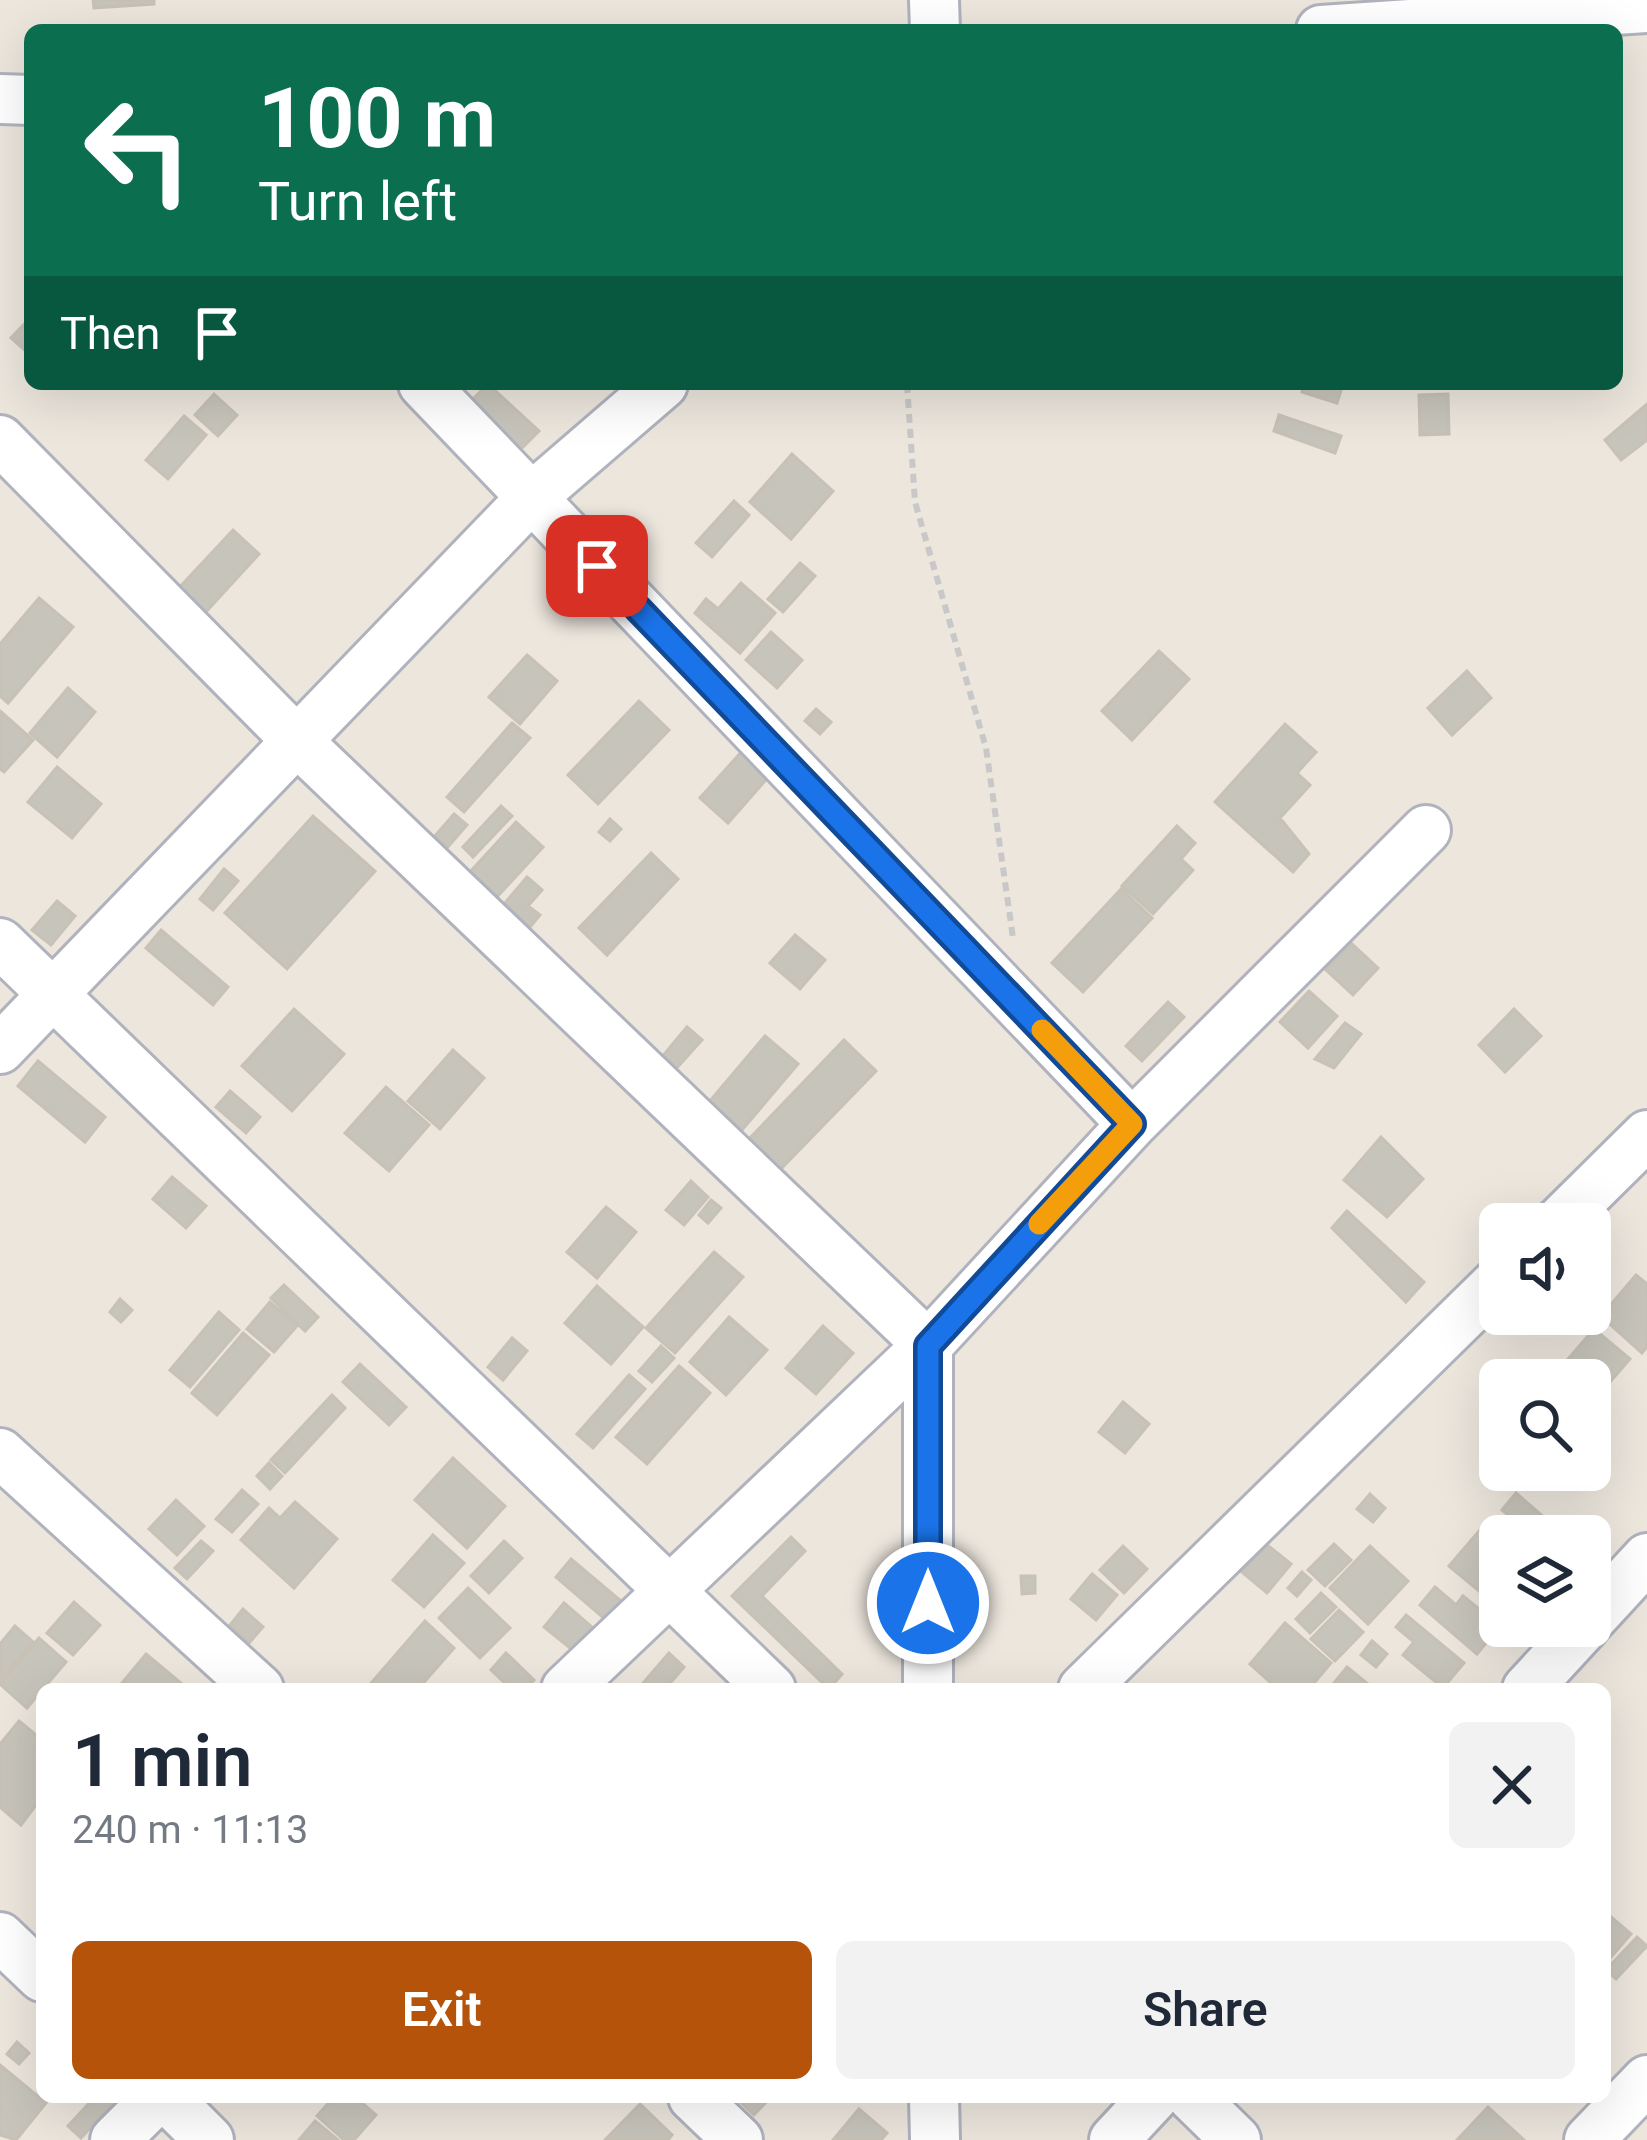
<!DOCTYPE html>
<html lang="en">
<head>
<meta charset="utf-8">
<style>
  :root { --surface:#fff; --page:#f2f2f3; --text:#1f2937; --muted:#747a83; --accent:#b45309 }
  body { margin:0; font-family:Roboto,sans-serif; background:var(--page); color:var(--text); height:100vh; display:flex; flex-direction:column; font-size:45px; white-space:nowrap }
  * { box-sizing:border-box; margin:0 }
  p { font-size:39px; color:var(--muted) }
  .icon { flex:none; width:66px; height:66px; fill:none; stroke:currentColor; stroke-width:2; stroke-linecap:round; stroke-linejoin:round }
  .map { position:relative; flex:1; overflow:hidden }
  .sheet { position:absolute; left:36px; top:1683px; width:1575px; height:420px; display:flex; flex-direction:column; background:var(--surface); border-radius:18px; box-shadow:0 12px 48px #0002 }
  .sheet>* { flex:none }
  .banner { position:absolute; left:24px; top:24px; width:1599px; height:366px; border-radius:18px; box-shadow:0 12px 48px #0002; background:#0b6e4f; color:#fff; overflow:hidden }
  .fabs { position:absolute; left:1479px; top:1203px; display:grid; gap:24px }
  .fabs a { display:grid; place-items:center; width:132px; height:132px; border-radius:18px; background:var(--surface); box-shadow:0 12px 48px #0002; font-size:60px }
  .pin { position:absolute; display:grid; place-items:center; width:102px; height:102px; color:#fff; margin:-51px; border-radius:24px; box-shadow:0 6px 18px #0006 }
  .me { position:absolute; width:132px; margin:-66px; rotate:0deg; stroke-linejoin:round; filter:drop-shadow(0 0 9px #0008) }
  .turn { display:flex; align-items:center; gap:42px; height:252px; padding:0 36px; font-size:54px }
  .turn .icon { width:156px; height:156px; stroke-width:2.5 }
  .turn b { display:block; font-size:84px; line-height:102px }
  .then { display:flex; align-items:center; height:114px; padding:0 36px; background:#0003; gap:24px; font-size:45px }
  .round { display:grid; place-items:center; flex:none; width:126px; height:126px; border-radius:18px; background:var(--page) }
  .summary { display:flex; align-items:center; justify-content:space-between; height:204px; padding:0 36px }
  h1 { font-size:72px; font-weight:600; line-height:90px }
  .primary-button { display:flex; gap:24px; margin-top:auto; padding:24px 36px }
  .primary-button a { flex:1; height:138px; border-radius:18px; background:var(--accent); color:#fff; font-size:48px; font-weight:600; line-height:138px; text-align:center }
  .primary-button a+a { background:var(--page); color:var(--text) }
  .map>svg:first-child { display:block }
</style>
</head>
<body>
<div class="map">
<svg width="1647" height="2140" viewBox="0 0 1647 2140">
  <rect width="100%" height="100%" fill="#ece6dd"/>
  <path fill="#c7c4bb" stroke="#c7c1b6" stroke-width="3" d="M93 0H154V4L94 8Z
    M30 318V355L11 338Z
    M488 384 539 431 519 451 470 402Z
    M1304 384H1343L1337 403 1302 392Z
    M214 394 237 415 218 436 195 415Z
    M1448 394 1449 434 1420 435 1419 395Z
    M1647 404V440L1621 460 1605 440Z
    M1279 415 1341 436 1335 453 1274 431Z
    M184 416 206 435 168 479 146 460Z
    M792 454 833 491 791 539 750 502Z
    M734 501 749 515 712 557 696 543Z
    M233 530 259 554 203 615 177 590Z
    M800 563 815 576 783 612 768 599Z
    M741 583 775 613 740 653 695 613 706 599 718 609Z
    M39 598 73 627 8 703 0 696V644Z
    M771 632 802 660 777 688 746 660Z
    M1159 651 1189 679 1132 740 1102 711Z
    M527 655 557 681 520 724 489 697Z
    M1467 671 1491 698 1452 735 1428 708Z
    M68 688 95 712 57 757 30 733Z
    M639 701 669 730 598 804 568 775Z
    M816 709 831 722 820 734 805 721Z
    M0 711 33 740 4 772 0 769Z
    M512 723 530 738 464 812 447 797Z
    M1285 724 1316 752 1297 773 1310 785 1280 818 1309 854 1293 872 1215 802Z
    M744 749 771 774 728 823 700 798Z
    M57 767 101 804 72 838 28 802Z
    M501 806 512 816 473 857 463 847Z
    M454 814 467 825 447 848 434 837Z
    M313 816 375 871 287 969 225 913Z
    M610 819 621 829 610 841 599 832Z
    M516 822 543 847 497 897 470 872Z
    M1177 826 1195 843 1181 859 1193 870 1153 914 1122 886Z
    M651 853 678 879 607 955 579 928Z
    M224 869 238 881 213 910 200 899Z
    M527 877 542 890 528 906 540 915 530 927 504 904Z
    M1121 889 1152 918 1083 992 1052 963Z
    M57 901 75 916 51 945 32 930Z
    M161 930 228 987 213 1005 146 948Z
    M795 935 825 960 800 989 770 963Z
    M1351 943 1378 968 1353 995 1326 970Z
    M1309 991 1337 1016 1308 1048 1280 1022Z
    M1168 1002 1184 1017 1142 1061 1126 1046Z
    M294 1009 344 1054 292 1111 242 1066Z
    M1514 1009 1541 1036 1505 1072 1479 1045Z
    M1345 1023 1361 1034 1334 1068 1315 1059Z
    M687 1027 702 1040 675 1070 661 1058Z
    M765 1036 798 1064 742 1130 709 1102Z
    M844 1040 876 1071 780 1170 748 1140Z
    M453 1050 484 1078 440 1129 408 1101Z
    M38 1061 105 1117 85 1142 18 1086Z
    M386 1087 429 1125 389 1171 345 1133Z
    M230 1091 260 1117 246 1133 216 1107Z
    M1381 1137 1423 1179 1387 1217 1344 1180Z
    M172 1177 206 1206 186 1228 153 1199Z
    M691 1181 708 1197 684 1225 666 1210Z
    M711 1200 721 1208 708 1223 699 1215Z
    M606 1207 636 1232 597 1278 567 1252Z
    M1347 1211 1424 1282 1406 1302 1332 1228Z
    M714 1252 743 1277 675 1353 646 1328Z
    M1636 1275 1647 1284V1347L1642 1353 1601 1316Z
    M284 1285 318 1317 305 1331 271 1298Z
    M597 1286 643 1327 611 1364 565 1323Z
    M120 1299 132 1310 121 1322 110 1312Z
    M270 1302 297 1326 274 1352 247 1329Z
    M219 1312 239 1330 190 1387 170 1370Z
    M729 1317 767 1350 726 1395 690 1362Z
    M823 1326 853 1353 816 1394 786 1368Z
    M1594 1329 1630 1359 1596 1398 1590 1380H1576L1561 1367Z
    M243 1333 269 1355 217 1415 192 1393Z
    M512 1338 527 1351 503 1380 488 1367Z
    M661 1346 674 1358 652 1382 639 1371Z
    M360 1364 406 1407 389 1425 343 1382Z
    M679 1366 710 1393 647 1464 616 1437Z
    M629 1375 645 1389 593 1448 577 1434Z
    M332 1395 345 1408 285 1473 271 1460Z
    M1123 1402 1149 1424 1125 1453 1099 1432Z
    M453 1458 505 1506 467 1548 415 1500Z
    M269 1463 282 1476 270 1489 257 1476Z
    M242 1490 258 1504 232 1532 216 1519Z
    M1516 1493 1547 1520 1534 1536 1502 1510Z
    M1370 1494 1385 1508 1373 1522 1357 1509Z
    M176 1500 204 1526 177 1555 149 1529Z
    M295 1502 337 1539 294 1588 241 1540 269 1508 280 1518Z
    M1479 1531 1500 1549V1578L1485 1596 1449 1566Z
    M433 1535 464 1563 424 1607 393 1580Z
    M791 1537 805 1551 762 1596 842 1674 829 1689 732 1596Z
    M201 1541 213 1551 187 1579 175 1568Z
    M504 1541 522 1558 489 1593 471 1576Z
    M1266 1544 1291 1564 1267 1593 1242 1572Z
    M1334 1544 1351 1560 1325 1586 1308 1570Z
    M1123 1546 1147 1569 1124 1593 1100 1570Z
    M1370 1546 1408 1581 1368 1624 1330 1588Z
    M571 1559 622 1602 606 1620 556 1577Z
    M1302 1572 1311 1580 1297 1596 1288 1588Z
    M1092 1574 1117 1595 1096 1620 1071 1599Z
    M1021 1576H1035V1593L1022 1594Z
    M1435 1587 1456 1605 1463 1596 1500 1626 1477 1654 1420 1605Z
    M468 1588 510 1628 480 1658 439 1618Z
    M1321 1593 1336 1607 1310 1633 1296 1619Z
    M74 1602 100 1625 73 1655 47 1633Z
    M564 1603 594 1629 575 1652 544 1627Z
    M243 1609 263 1627 249 1643 230 1625Z
    M1339 1610 1363 1632 1335 1661 1311 1639Z
    M1406 1615 1464 1663 1443 1688 1403 1655 1414 1642 1396 1627Z
    M425 1621 454 1648 418 1689H366Z
    M1285 1623 1331 1663 1309 1689H1278L1250 1664Z
    M15 1626 33 1642 1 1679 0 1644Z
    M39 1638 66 1662 27 1708 0 1684Z
    M1372 1641 1387 1654 1376 1667 1361 1655Z
    M506 1653 534 1680 526 1689H511L491 1670Z
    M669 1653 684 1667 665 1689H638Z
    M146 1654 188 1689H117Z
    M1347 1667 1374 1689H1329Z
    M19 1721 42 1740V1797L21 1825 0 1807V1744Z
    M1605 1912 1631 1934 1605 1964Z
    M1637 1937 1647 1946 1616 1979 1606 1970Z
    M17 2042 29 2053 19 2064 7 2054Z
    M0 2065 46 2103 16 2140 0 2135Z
    M95 2097H118L81 2138 68 2126Z
    M334 2097H355L376 2115 354 2140H344L317 2116Z
    M735 2097H771L754 2115Z
    M640 2104 672 2135 668 2140H605Z
    M1488 2107 1524 2140H1457Z
    M859 2109 887 2133 881 2140H833Z
    M315 2121 338 2140H299Z"/>
  <g fill="none" stroke-linecap="round" stroke-linejoin="round">
    <defs>
      <path id="minor" d="M934 0 935 30
        M1321 30 1647 8
        M0 99 30 100
        M423 384 1132 1124
        M0 440 297 741 928 1345V1689
        M0 943 771 1689
        M0 1049 532 497 663 384
        M1557 1224 1647 1135
        M0 1453 259 1689
        M1590 1620 1647 1558
        M566 1689 928 1345 1132 1124 1426 830
        M1083 1689 1500 1280
        M1527 1689 1585 1626
        M0 1937 42 1977
        M166 2097 209 2140
        M693 2097 738 2140
        M934 2097 935 2140
        M1192 2097 1236 2140
        M115 2140 158 2097
        M1114 2140 1154 2097
        M1589 2140 1647 2080"/>
    </defs>
    <use href="#minor" stroke="#b0b3be" stroke-width="54"/>
    <path stroke="#c8c8c8" stroke-width="6" stroke-dasharray="9 6" stroke-linecap="butt" d="M907 384 915 502 986 748 1013 938"/>
    <use href="#minor" stroke="#fff" stroke-width="48"/>
  </g>
  <g fill="none" stroke-linecap="round" stroke-linejoin="round">
    <defs>
      <path id="route" d="M597 566 1132 1124 928 1346V1603"/>
    </defs>
    <use href="#route" stroke="#114b97" stroke-width="30"/>
    <use href="#route" stroke="#1a73e8" stroke-width="21"/>
    <path stroke="#f59e0b" stroke-width="21" d="M1039 1224 1132 1124 1042 1030"/>
  </g>
</svg>
<div class="fabs">
<a><svg class="icon" aria-label="sound" viewBox="0 0 24 24"><path d="M4 9h4l5-4v14l-5-4H4zM17 9q2 3 0 6"/></svg></a>
<a><svg class="icon" aria-label="search" viewBox="0 0 24 24"><circle cx="10" cy="10" r="6"/><path d="M15 15l6 6"/></svg></a>
<a><svg class="icon" aria-label="layers" viewBox="0 0 24 24"><path d="M12 4l9 5-9 5-9-5zM3 14l9 5 9-5"/></svg></a>
</div>
<div class="pin" style="left:597px;top:566px;background:#d93025"><svg class="icon" aria-label="arrive" viewBox="0 0 24 24"><path d="M6 21V4h12l-3 4 3 4H6"/></svg></div>
<svg class="me" style="left:928px;top:1603px" viewBox="-20 -20 40 40"><circle r="17" fill="#1a73e8" stroke="#fff" stroke-width="3"/><path d="M0-11L8 9 0 5-8 9z" fill="#fff"/></svg>
<div class="banner">
<div class="turn"><svg class="icon" aria-label="left" viewBox="0 0 24 24"><path d="M17 20v-9H6M10 6l-5 5 5 5"/></svg><div><b>100 m</b>Turn left</div></div>
<div class="then">Then<svg class="icon" aria-label="arrive" viewBox="0 0 24 24"><path d="M6 21V4h12l-3 4 3 4H6"/></svg></div>
</div>
<section class="sheet">
<div class="summary"><div><h1>1 min</h1><p>240 m · 11:13</p></div><a class="round"><svg class="icon" aria-label="close" viewBox="0 0 24 24"><path d="M6 6l12 12M18 6L6 18"/></svg></a></div>
<div class="primary-button"><a>Exit</a><a>Share</a></div>
</section>
</div>
</body>
</html>
